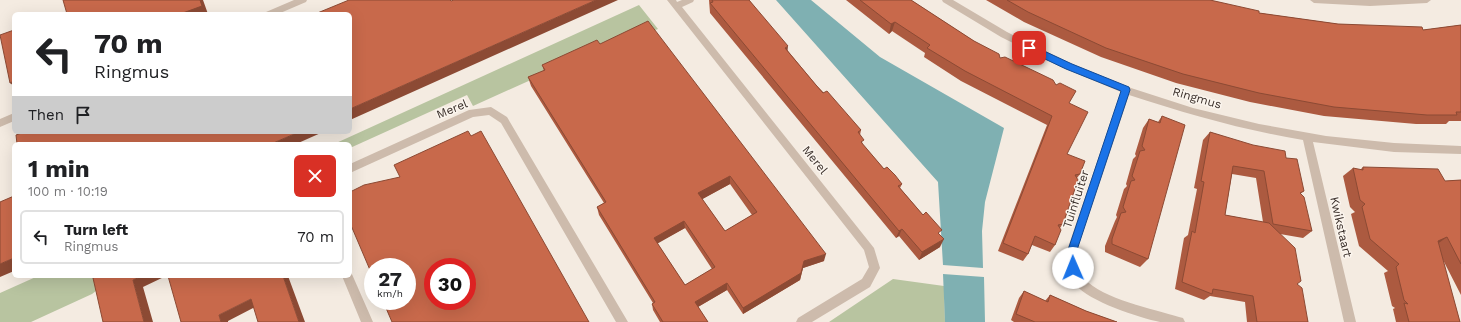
<!DOCTYPE html>
<html lang="en">
<head>
<meta charset="utf-8">
<style>
  :root { --surface:#fff; --page:#f2f2f2; --text:#202124; --muted:#757577; --line:#e0e0e0 }
  body { margin:0; font-family:"Work Sans",sans-serif; background:var(--page); color:var(--text); height:100vh; display:flex; flex-direction:column; font-size:15px; white-space:nowrap }
  * { box-sizing:border-box; margin:0 }
  p { font-size:13px; color:var(--muted) }
  .icon { flex:none; width:22px; height:22px; fill:none; stroke:currentColor; stroke-width:2; stroke-linecap:round; stroke-linejoin:round }
  .map { position:relative; flex:1; overflow:hidden }
  .panel { position:absolute; left:12px; top:142px; width:340px; height:136px; display:flex; flex-direction:column; background:var(--surface); border-radius:6px; box-shadow:0 4px 16px #0002 }
  .panel>* { flex:none }
  .guide { position:absolute; left:12px; top:12px; width:340px; height:122px; border-radius:6px; box-shadow:0 4px 16px #0002; background:#fff; color:var(--text); overflow:hidden }
  .speed { position:absolute; left:364px; top:258px; display:flex; gap:8px; font-size:20px; font-weight:700; text-align:center }
  .speed>* { display:grid; place-content:center; width:52px; height:52px; border-radius:50%; background:var(--surface); box-shadow:0 4px 16px #0002; line-height:1 }
  .speed small { font-size:10px; font-weight:400 }
  .speed .limit { border:6px solid #d22; background:#fff; color:#111 }
  .pin { position:absolute; display:grid; place-items:center; width:34px; height:34px; color:#fff; margin:-17px; border-radius:8px; box-shadow:0 2px 6px #0006 }
  .me { position:absolute; width:44px; margin:-22px; rotate:359deg; stroke-linejoin:round; filter:drop-shadow(0 0 3px #0008) }
  .turn { display:flex; align-items:center; gap:14px; height:84px; padding:0 16px; font-size:18px }
  .turn .icon { width:52px; height:52px; stroke-width:2.5 }
  .turn b { display:block; font-size:28px; line-height:34px }
  .then { display:flex; align-items:center; height:38px; padding:0 16px; background:#0003; gap:8px; font-size:15px }
  .round { display:grid; place-items:center; flex:none; width:42px; height:42px; border-radius:6px; background:var(--page) }
  .summary { display:flex; align-items:center; justify-content:space-between; height:68px; padding:0 16px }
  h1 { font-size:24px; font-weight:700; line-height:30px }
  ul { padding:0; list-style:none }
  li { display:flex; align-items:center; gap:12px; height:54px; margin:0 8px 6px; padding:0 8px; border:2px solid var(--line); border-radius:6px }
  li div { flex:1 }
  li b { display:block; font-size:15px }
  li em { font-style:normal }
  .map>svg:first-child { display:block }
</style>
</head>
<body>
<div class="map">
<svg width="1461" height="322" viewBox="0 0 1461 322">
  <rect width="100%" height="100%" fill="#f4ebe1"/>
  <path fill="#b8c4a0" d="M639 5 658 29 553 70 473 106 467 95 350 148V144H334Z
    M38 276H124L109 281 92 294 31 322H0V293Z
    M893 279 944 286 945 322H829Z"/>
  <path fill="#7fb0b2" d="M776 0H811L880 57 1004 128 985 202 982 231 983 268 943 265 938 182Z
    M943 274 984 277 985 322H945Z"/>
  <g fill="none" stroke-linecap="round" stroke-linejoin="round">
    <path fill="#cdbbac" fill-rule="evenodd" d="M294 0H307L306 2 278 14H265L266 12Z
      M667 0H676L677 2 682 0H694L693 2 682 7 874 248 880 268 870 287 812 322H796L798 318 862 279 869 267 864 250Z
      M942 0H953L1007 32 1068 62 1131 88 1193 108 1259 124 1326 136 1394 143 1461 146V154L1394 152 1313 142 1356 322H1344L1303 140C1243 130 1187 114 1129 95L1076 253C1078 262 1079 272 1085 279 1102 299 1154 309 1179 317L1183 318 1185 322C1177 322 1168 322 1160 322 1140 318 1088 301 1076 285 1069 276 1068 264 1066 253L1121 92 1061 67 1001 37 943 2Z
      M1310 0H1431L1427 3 1370 6 1314 3Z
      M491 107 507 117 628 322H616L501 123 489 115 473 117 350 173V164L469 110Z
      M14 113V121L0 127V119Z
      M350 272H351L373 322H361L342 276H350Z"/>
  </g>
  <path fill="#ac5a40" fill-rule="evenodd" d="M709 0H749L788 51 816 85 861 130 860 135 863 145 884 169 902 184 900 188 940 235V247L919 260 899 236 896 238 710 13Z
    M846 0H911L1000 58 1056 85 1069 103 1067 154 1080 174 1077 178 1063 224 1060 228 1055 245 1050 252 1032 245 1028 254 1023 261 998 251 1047 125 961 81 924 57 925 53 892 31 889 34Z
    M986 0H1210L1259 13 1338 24 1423 30 1461 25V121H1449L1446 124H1416L1324 116 1250 102 1176 83 1101 57 1024 22Z
    M600 44 824 261 803 268 800 280 743 314 727 290 698 307 708 322H660L653 310 652 304 653 303 599 215 597 207 604 203 531 86 528 77 544 71 542 65ZM730 184 752 215 725 231 702 199ZM685 228 712 269 685 285 657 243Z
    M1162 116 1148 259 1140 267 1105 252V246L1115 221 1117 217 1116 215 1124 189 1127 186 1126 184 1133 159 1136 156 1135 154 1143 128 1149 119 1158 122Z
    M1210 132 1286 158 1304 191 1300 194 1312 231 1303 238 1280 234 1297 284 1308 322H1247L1245 302 1210 296 1204 300 1175 289 1184 238 1188 235 1197 189 1194 188 1203 140ZM1232 174 1256 178 1263 222 1225 215Z
    M1363 167 1445 181 1461 180V295L1442 258 1460 322H1396L1393 309 1395 308 1392 306 1384 273 1388 271 1359 246 1351 214 1355 212 1350 207 1343 176 1353 168 1360 170Z
    M1024 291 1045 301 1050 295 1086 311 1117 322H1014L1011 320 1019 298Z"/>
  <path fill="#8c4a34" d="M200 0H203L208 14H180Z
    M596 0H618L350 120V109Z
    M895 22 892 31 889 34 891 24Z
    M788 46 787 56 785 48Z
    M14 81V86L10 83Z
    M299 132H323L296 144H271Z
    M730 176V184L699 201 698 193Z
    M684 221 685 228 655 245 654 238Z
    M902 229 899 236 896 238 899 231Z
    M1447 237 1436 245 1438 241Z
    M944 239 940 247 919 260 922 252Z
    M826 254 824 261 803 268 800 280 743 314V308L804 261Z
    M14 258V271L0 277V264Z
    M142 276H166L143 287 153 322H144L133 280Z
    M283 276H288L305 322H299Z
    M727 283V290L696 308 695 302Z
    M251 299 259 305 228 321V322H221L219 315Z"/>
  <path fill="#c8694b" stroke="#8c4a34" fill-rule="evenodd" d="M63 0H200L202 6 180 14H67Z
    M349 0H450L451 1 454 0H596L350 109V14H315Z
    M712 0H749L788 46 785 48 816 85 823 93 827 91 861 130 858 132 864 140 861 142 884 169 887 167 895 175 902 184 898 186 923 215 926 212 942 230 938 233 944 239 922 252 902 229 899 231 710 3 713 2Z
    M860 0H911L974 41 999 54 1000 58 1005 57 1053 80 1056 85 1060 83 1076 91 1069 103 1088 112 1067 154 1085 161 1080 174 1075 175 1078 180 1063 224 1058 225 1061 230 1055 245 1035 236 1028 254 1003 243 1052 116 965 71 927 48 930 45 895 22 891 24Z
    M1007 0H1210L1259 11V13L1338 24 1422 27 1423 30 1461 25V112H1456L1457 115H1427L1334 107 1259 93 1183 74 1106 48 1028 12Z
    M648 21 826 254 804 261 801 273 743 308 727 283 695 302 708 322H663L652 304 655 302 597 207 606 202 528 77 545 70 542 65 597 40 600 44ZM730 176 757 212 725 231 698 193ZM684 221 715 267 685 285 654 238Z
    M14 30V81L10 83 0 35Z
    M1162 116 1185 125 1148 259 1112 244V239L1121 213 1126 212 1123 207 1131 181 1135 180 1132 176 1140 151 1145 150 1142 146 1149 119 1160 123Z
    M468 131 471 136 481 131 589 322H392L383 301H407V267H373V277L350 223V192L364 185 400 177 394 165ZM433 267H467V301H433Z
    M24 132H299L271 144H17L16 135Z
    M1210 132 1253 145 1285 151 1286 158 1297 159 1304 191 1300 193 1304 197 1312 231 1273 224 1264 171 1233 166 1225 215 1269 223 1295 248 1301 281 1297 284 1302 288 1308 322H1257L1253 296 1213 289 1212 294 1182 282 1192 231 1195 233 1204 182 1201 181Z
    M1363 167 1438 169 1445 181 1461 180V264L1447 237 1438 241 1460 322H1409L1404 303 1408 304 1404 300 1396 267 1399 264 1370 239 1362 207 1365 204 1360 200 1353 168 1363 170Z
    M14 196V258L0 264V202Z
    M97 276H142L133 280 144 322H103L93 278Z
    M168 276H283L299 322H258L251 299 219 315 221 322H181Z
    M1024 291 1048 302 1050 295 1086 311 1117 322H1035L1016 314Z"/>
  <path fill="#1a73e8" stroke="#114b97" d="M1029 44 1072 64 1129 87 1130 90 1076 253 1078 268 1073 273 1068 268 1067 253 1121 91 1066 69 1026 50V45Z"/>
  <g text-anchor="middle" stroke-width="3" stroke-linejoin="round" paint-order="stroke">
    <g font-size="12" fill="#3b302b" stroke="#fbf5ee">
      <text transform="translate(1197 98) rotate(16)" y="4">Ringmus</text>
      <text transform="translate(452 109) rotate(-22)" y="4">Merel</text>
      <text transform="translate(815 160) rotate(51)" y="4">Merel</text>
      <text transform="translate(1076 199) rotate(-72)" y="4">Tuinfluiter</text>
      <text transform="translate(1341 227) rotate(77)" y="4">Kwikstaart</text>
    </g>
  </g>
</svg>
<div class="speed"><div>27<small>km/h</small></div><div class="limit">30</div></div>
<div class="pin" style="left:1029px;top:48px;background:#d93025"><svg class="icon" aria-label="arrive" viewBox="0 0 24 24"><path d="M6 21V4h12l-3 4 3 4H6"/></svg></div>
<svg class="me" style="left:1073px;top:268px" viewBox="-20 -20 40 40"><circle r="19" fill="#fff"/><path d="M0-13L10 11 0 6-10 11z" fill="#1a73e8"/></svg>
<div class="guide">
<div class="turn"><svg class="icon" aria-label="left" viewBox="0 0 24 24"><path d="M17 20v-9H6M10 6l-5 5 5 5"/></svg><div><b>70 m</b>Ringmus</div></div>
<div class="then">Then<svg class="icon" aria-label="arrive" viewBox="0 0 24 24"><path d="M6 21V4h12l-3 4 3 4H6"/></svg></div>
</div>
<section class="panel">
<div class="summary"><div><h1>1 min</h1><p>100 m · 10:19</p></div><a class="round" style="background:#d93025;color:#fff"><svg class="icon" aria-label="close" viewBox="0 0 24 24"><path d="M6 6l12 12M18 6L6 18"/></svg></a></div>
<ul>
<li><svg class="icon" aria-label="left" viewBox="0 0 24 24"><path d="M17 20v-9H6M10 6l-5 5 5 5"/></svg><div><b>Turn left</b><p>Ringmus</p></div><em>70 m</em></li>
</ul>
</section>
</div>
</body>
</html>
